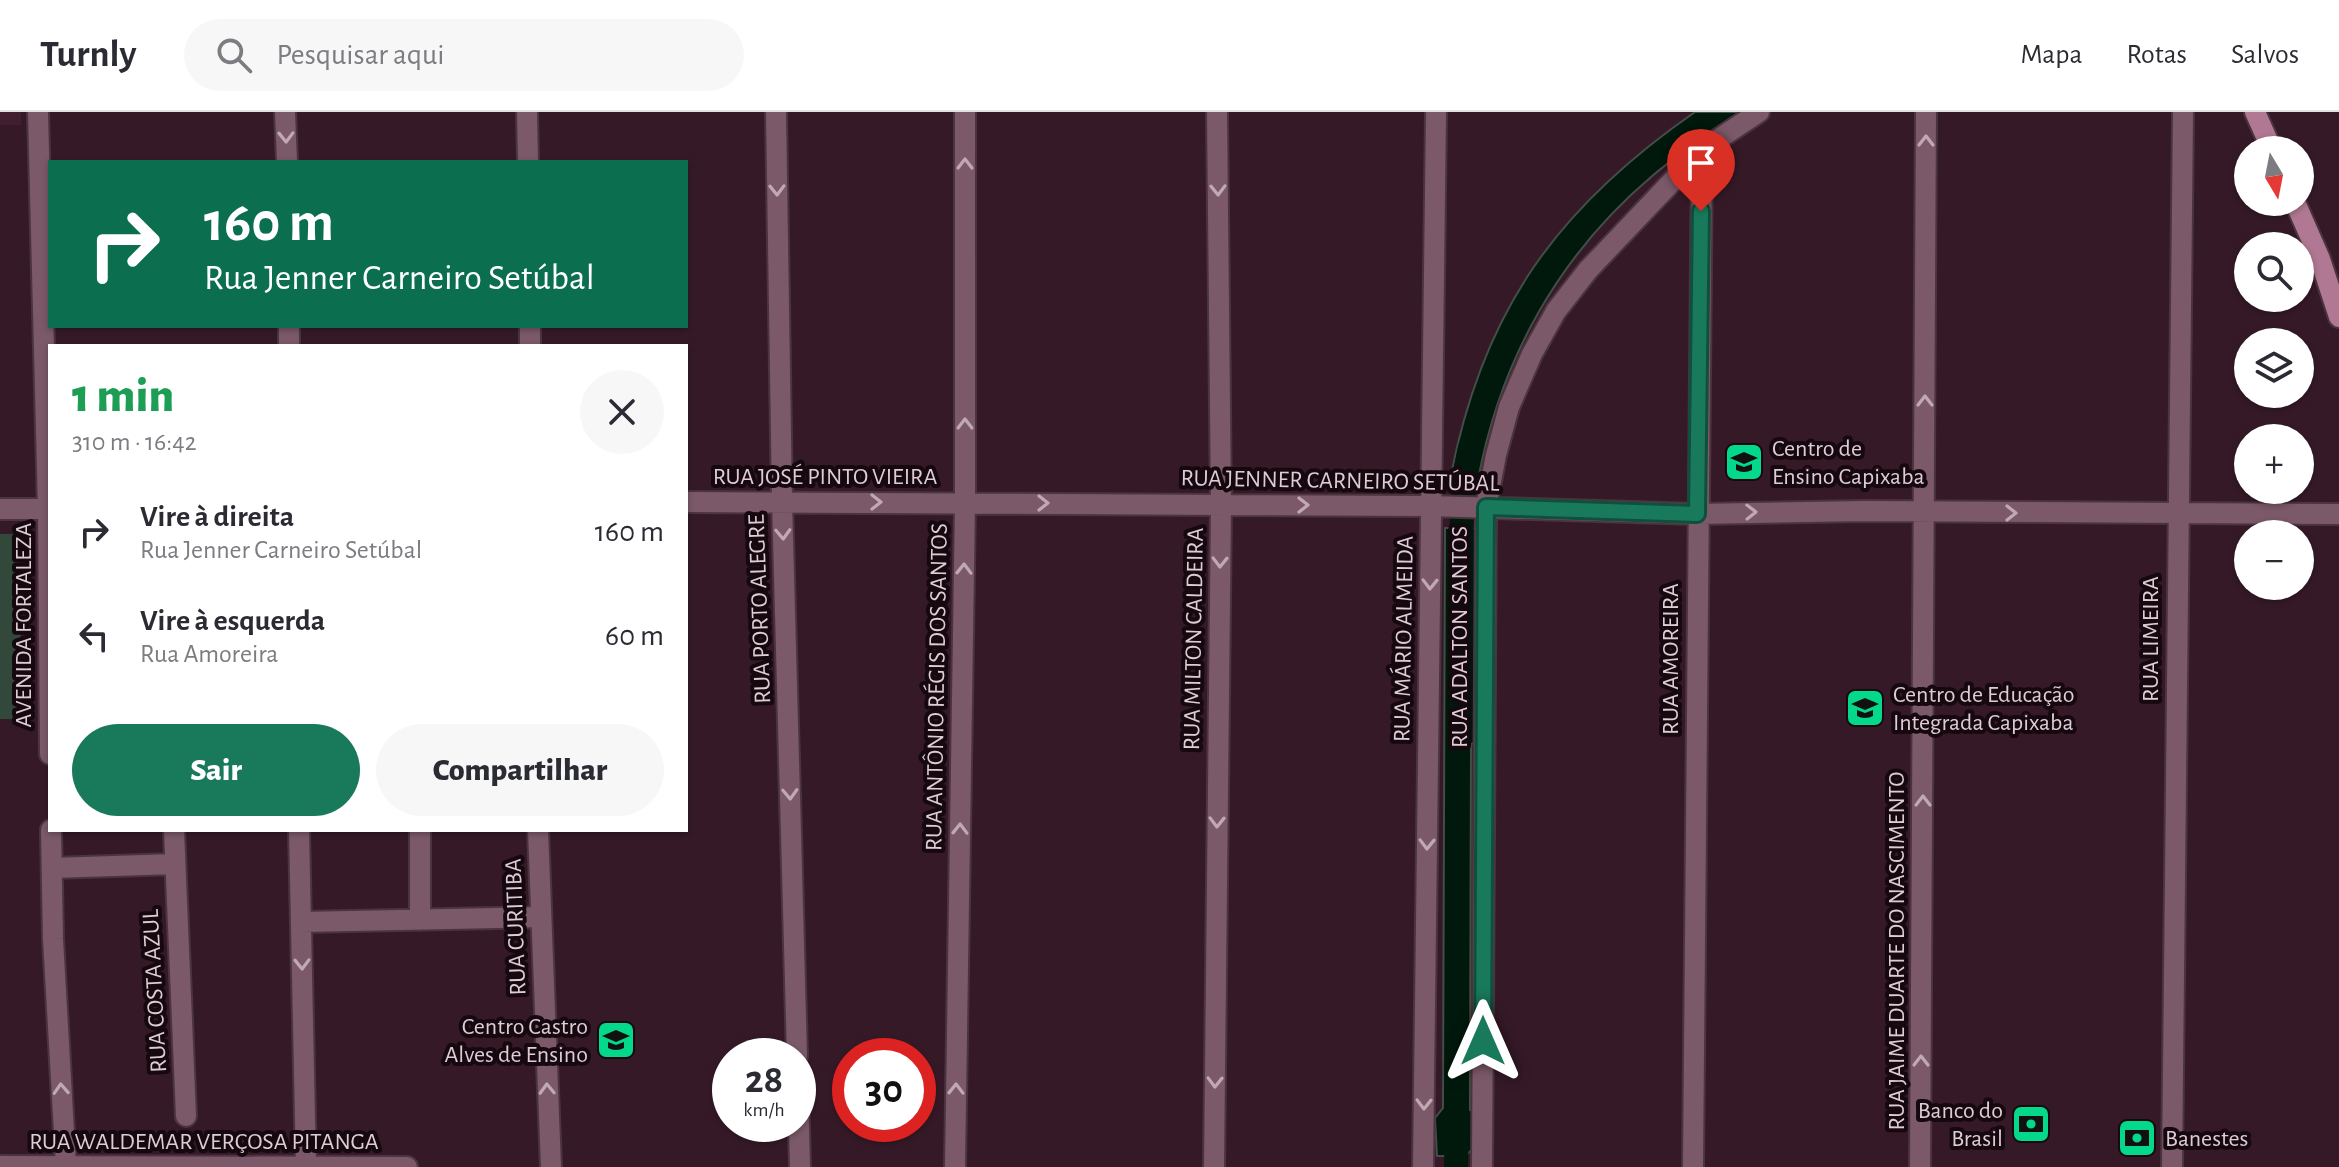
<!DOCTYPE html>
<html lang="pt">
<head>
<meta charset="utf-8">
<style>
  :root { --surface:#fff; --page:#f7f7f7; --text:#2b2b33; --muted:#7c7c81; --line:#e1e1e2; --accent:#19795b }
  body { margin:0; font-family:"Alegreya Sans",sans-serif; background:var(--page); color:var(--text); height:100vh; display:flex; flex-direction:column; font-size:30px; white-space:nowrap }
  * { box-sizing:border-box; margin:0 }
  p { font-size:26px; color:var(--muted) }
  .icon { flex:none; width:44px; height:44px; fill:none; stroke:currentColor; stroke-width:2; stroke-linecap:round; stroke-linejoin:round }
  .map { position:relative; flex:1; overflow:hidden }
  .panel { position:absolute; left:48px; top:232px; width:640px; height:488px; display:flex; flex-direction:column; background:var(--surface); border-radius:0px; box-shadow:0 2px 6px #0004 }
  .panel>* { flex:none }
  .banner { position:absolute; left:48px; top:48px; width:640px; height:168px; border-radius:0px; box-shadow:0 2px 6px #0004; background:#0b6e4f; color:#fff; overflow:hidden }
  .needle { width:52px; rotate:170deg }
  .controls { position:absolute; left:2234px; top:24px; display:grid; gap:16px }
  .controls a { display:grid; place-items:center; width:80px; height:80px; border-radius:50%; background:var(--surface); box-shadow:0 2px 6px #0004; font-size:40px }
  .speed { position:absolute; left:712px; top:926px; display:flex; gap:16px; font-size:40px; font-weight:700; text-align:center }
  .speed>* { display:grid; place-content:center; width:104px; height:104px; border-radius:50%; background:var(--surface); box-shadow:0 2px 6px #0004; line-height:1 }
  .speed small { font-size:20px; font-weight:400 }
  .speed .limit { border:12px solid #d22; background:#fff; color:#111 }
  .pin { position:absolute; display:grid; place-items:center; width:68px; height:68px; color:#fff; margin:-82px -34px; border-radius:50% 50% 50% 0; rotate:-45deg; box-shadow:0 0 8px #0007 }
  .pin .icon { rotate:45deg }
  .me { position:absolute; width:88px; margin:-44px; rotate:0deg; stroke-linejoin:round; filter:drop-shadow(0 0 6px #0008) }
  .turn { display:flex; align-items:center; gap:28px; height:168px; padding:0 24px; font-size:36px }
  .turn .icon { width:104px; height:104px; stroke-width:2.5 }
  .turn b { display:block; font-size:56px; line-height:68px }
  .round { display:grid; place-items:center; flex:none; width:84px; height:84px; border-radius:42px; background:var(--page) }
  .overview { display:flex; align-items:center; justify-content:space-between; height:136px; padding:0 24px }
  h1 { font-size:48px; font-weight:800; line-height:60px; color:#1e9e55 }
  .action { display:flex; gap:16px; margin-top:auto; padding:16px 24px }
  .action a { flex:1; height:92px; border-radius:48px; background:var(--accent); color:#fff; font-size:32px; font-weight:800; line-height:92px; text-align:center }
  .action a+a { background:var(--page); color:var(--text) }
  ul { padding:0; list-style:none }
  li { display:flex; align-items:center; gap:24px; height:104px; padding:0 24px }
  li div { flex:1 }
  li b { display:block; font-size:30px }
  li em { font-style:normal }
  header { display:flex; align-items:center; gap:48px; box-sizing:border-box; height:112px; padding:0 40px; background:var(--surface); border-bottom:2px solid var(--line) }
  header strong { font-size:38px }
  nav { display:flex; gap:44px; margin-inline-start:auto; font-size:28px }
  .search { width:560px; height:72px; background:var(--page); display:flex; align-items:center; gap:20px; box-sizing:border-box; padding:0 28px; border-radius:44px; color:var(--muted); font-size:30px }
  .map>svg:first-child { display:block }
</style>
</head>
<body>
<header>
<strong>Turnly</strong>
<div class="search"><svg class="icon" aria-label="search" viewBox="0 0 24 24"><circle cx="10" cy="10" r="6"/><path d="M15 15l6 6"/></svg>Pesquisar aqui</div>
<nav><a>Mapa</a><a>Rotas</a><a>Salvos</a></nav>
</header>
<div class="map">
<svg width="2339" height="1055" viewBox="0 0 2339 1055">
  <rect width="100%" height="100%" fill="#351927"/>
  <path fill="#421f30" d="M0 0H21V13H0Z"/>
  <path fill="#31483b" d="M0 422H13L18 427 23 607H0Z"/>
  <path fill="#01190c" stroke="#434e48" stroke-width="2" d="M1695 0H1741C1710 21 1679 41 1651 65 1558 144 1500 249 1478 368L1451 363C1483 198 1558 95 1695 0Z
    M1445 416H1475V631L1471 632 1470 998 1474 999V1036L1465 1044H1437L1435 1006 1443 996Z"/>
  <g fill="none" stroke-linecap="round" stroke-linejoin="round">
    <path stroke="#01190c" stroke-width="24" d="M1460 447 1464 366 1470 336
      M1456 1055 1457 1012"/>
    <defs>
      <path id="minor" d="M38 0 48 397 50 642
        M285 0 287 50
        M527 0 528 50
        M776 0 782 389 797 944
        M289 214V234
        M530 214V234
        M686 390 1430 394 1697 402 1864 399 2339 402
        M0 397H50
        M51 718 53 827 66 1055
        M174 718 186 1004
        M299 718 306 1055
        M420 718V808
        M538 718 551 1055
        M52 756 175 752
        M301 810 541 805
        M798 978 800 1055
        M0 1054 407 1055
        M955 1055 965 390V0
        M1214 1055 1221 393 1217 0
        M1423 1055 1436 0
        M1482 1055 1486 395 1496 343 1509 295 1532 242 1556 199 1588 158 1702 38 1759 0
        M1693 1055 1702 38
        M1920 1055 1926 0
        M2172 1055 2183 0"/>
      <path id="major" d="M2255 0 2272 38
        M2295 90 2320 147 2339 205"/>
    </defs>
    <use href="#minor" stroke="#4a343f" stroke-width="24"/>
    <use href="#major" stroke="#4a343f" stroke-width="24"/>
    <use href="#minor" stroke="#7b5968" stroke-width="20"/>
    <use href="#major" stroke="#b07892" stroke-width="20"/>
  </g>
  <defs><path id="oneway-chevron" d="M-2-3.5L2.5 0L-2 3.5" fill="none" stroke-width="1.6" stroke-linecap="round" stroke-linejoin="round" transform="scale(2)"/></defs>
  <g stroke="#c0a9b3">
    <use href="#oneway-chevron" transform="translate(286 25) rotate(89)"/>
    <use href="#oneway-chevron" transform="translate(1926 29) rotate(-90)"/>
    <use href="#oneway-chevron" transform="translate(965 52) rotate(-90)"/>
    <use href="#oneway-chevron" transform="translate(777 78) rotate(89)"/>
    <use href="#oneway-chevron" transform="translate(1218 78) rotate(89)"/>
    <use href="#oneway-chevron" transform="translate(1925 289) rotate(-90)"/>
    <use href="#oneway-chevron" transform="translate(965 312) rotate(-90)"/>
    <use href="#oneway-chevron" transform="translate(876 390)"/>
    <use href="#oneway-chevron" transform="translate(1043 391)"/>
    <use href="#oneway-chevron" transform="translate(1303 393)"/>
    <use href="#oneway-chevron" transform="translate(1751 400) rotate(-1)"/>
    <use href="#oneway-chevron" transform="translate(2011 401)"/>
    <use href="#oneway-chevron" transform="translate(783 422) rotate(88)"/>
    <use href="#oneway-chevron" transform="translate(1220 450) rotate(91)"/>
    <use href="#oneway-chevron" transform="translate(964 457) rotate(-89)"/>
    <use href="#oneway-chevron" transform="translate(1430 472) rotate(91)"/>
    <use href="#oneway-chevron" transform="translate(790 682) rotate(88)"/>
    <use href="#oneway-chevron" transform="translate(1923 689) rotate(-90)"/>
    <use href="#oneway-chevron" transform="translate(1217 710) rotate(91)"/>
    <use href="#oneway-chevron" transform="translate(960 717) rotate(-89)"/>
    <use href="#oneway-chevron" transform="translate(1427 732) rotate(91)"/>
    <use href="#oneway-chevron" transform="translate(302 852) rotate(89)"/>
    <use href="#oneway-chevron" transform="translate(1921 949) rotate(-90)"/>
    <use href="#oneway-chevron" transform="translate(1215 970) rotate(91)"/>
    <use href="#oneway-chevron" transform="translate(61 977) rotate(-93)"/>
    <use href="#oneway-chevron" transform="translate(547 977) rotate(-92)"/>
    <use href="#oneway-chevron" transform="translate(956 977) rotate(-89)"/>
    <use href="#oneway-chevron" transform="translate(1424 992) rotate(91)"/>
  </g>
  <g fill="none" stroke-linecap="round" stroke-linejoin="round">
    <defs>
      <path id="route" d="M1483 929 1486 395 1697 402 1701 99"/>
    </defs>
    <use href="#route" stroke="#104f3b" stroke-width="20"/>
    <use href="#route" stroke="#19795b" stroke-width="14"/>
  </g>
  <defs>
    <symbol id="school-square" viewBox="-11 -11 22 22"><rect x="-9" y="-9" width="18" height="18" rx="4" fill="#04d98b" stroke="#15080e"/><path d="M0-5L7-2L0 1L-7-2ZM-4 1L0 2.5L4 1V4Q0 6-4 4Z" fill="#111"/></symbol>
    <symbol id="bank-square" viewBox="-11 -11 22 22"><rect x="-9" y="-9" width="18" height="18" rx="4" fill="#04d98b" stroke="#15080e"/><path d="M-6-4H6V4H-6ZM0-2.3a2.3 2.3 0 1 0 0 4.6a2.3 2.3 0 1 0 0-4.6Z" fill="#111"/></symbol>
  </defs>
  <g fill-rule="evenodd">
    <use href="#school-square" x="1722" y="328" width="44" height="44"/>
    <use href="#school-square" x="1843" y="574" width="44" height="44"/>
    <use href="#school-square" x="594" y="906" width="44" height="44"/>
    <use href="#bank-square" x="2009" y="990" width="44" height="44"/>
    <use href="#bank-square" x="2115" y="1004" width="44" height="44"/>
  </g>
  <g text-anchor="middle" stroke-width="8" stroke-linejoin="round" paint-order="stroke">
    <g font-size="24" fill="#decbd3" stroke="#15080e" text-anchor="start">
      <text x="1772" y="344">Centro de<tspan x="1772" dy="28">Ensino Capixaba</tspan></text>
      <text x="1893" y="590">Centro de Educação<tspan x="1893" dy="28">Integrada Capixaba</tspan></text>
      <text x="588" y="922" text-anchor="end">Centro Castro<tspan x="588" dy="28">Alves de Ensino</tspan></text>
      <text x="2003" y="1006" text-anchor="end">Banco do<tspan x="2003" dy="28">Brasil</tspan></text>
      <text x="2165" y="1034">Banestes</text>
    </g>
    <g font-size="24" fill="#decbd3" stroke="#15080e">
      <text x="825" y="372">RUA JOSÉ PINTO VIEIRA</text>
      <text transform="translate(1340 368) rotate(1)" y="8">RUA JENNER CARNEIRO SETÚBAL</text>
      <text transform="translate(759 497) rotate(-92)" y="8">RUA PORTO ALEGRE</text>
      <text transform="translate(23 513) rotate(-90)" y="8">AVENIDA FORTALEZA</text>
      <text transform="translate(1459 525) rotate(-90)" y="8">RUA ADALTON SANTOS</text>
      <text transform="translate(1193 527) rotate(-89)" y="8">RUA MILTON CALDEIRA</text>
      <text transform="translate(1403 527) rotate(-89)" y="8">RUA MÁRIO ALMEIDA</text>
      <text transform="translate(2150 527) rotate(-90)" y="8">RUA LIMEIRA</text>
      <text transform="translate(1670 547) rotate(-90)" y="8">RUA AMOREIRA</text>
      <text transform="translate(936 575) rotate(-89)" y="8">RUA ANTÔNIO RÉGIS DOS SANTOS</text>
      <text transform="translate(515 815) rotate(-92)" y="8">RUA CURITIBA</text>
      <text transform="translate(1896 839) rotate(-90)" y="8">RUA JAIME DUARTE DO NASCIMENTO</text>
      <text transform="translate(154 879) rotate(-93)" y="8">RUA COSTA AZUL</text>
      <text x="204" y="1037">RUA WALDEMAR VERÇOSA PITANGA</text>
    </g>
  </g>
</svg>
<div class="controls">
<a><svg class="needle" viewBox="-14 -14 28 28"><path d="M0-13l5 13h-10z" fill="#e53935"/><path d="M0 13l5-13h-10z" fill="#7c7c81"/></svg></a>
<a><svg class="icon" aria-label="search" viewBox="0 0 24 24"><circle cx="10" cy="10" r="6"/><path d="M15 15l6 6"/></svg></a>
<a><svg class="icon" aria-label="layers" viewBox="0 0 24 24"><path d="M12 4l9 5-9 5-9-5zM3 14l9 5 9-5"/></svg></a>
<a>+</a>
<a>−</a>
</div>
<div class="speed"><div>28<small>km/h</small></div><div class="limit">30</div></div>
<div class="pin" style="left:1701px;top:99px;background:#d93025"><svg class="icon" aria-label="arrive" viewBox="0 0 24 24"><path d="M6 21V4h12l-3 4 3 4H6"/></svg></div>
<svg class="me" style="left:1483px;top:929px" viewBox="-20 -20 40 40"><path d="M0-17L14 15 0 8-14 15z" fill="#19795b" stroke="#fff" stroke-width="4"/></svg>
<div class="banner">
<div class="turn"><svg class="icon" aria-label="right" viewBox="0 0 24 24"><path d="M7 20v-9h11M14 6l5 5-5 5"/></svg><div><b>160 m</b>Rua Jenner Carneiro Setúbal</div></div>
</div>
<section class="panel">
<div class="overview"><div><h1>1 min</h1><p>310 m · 16:42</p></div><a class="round"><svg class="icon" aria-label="close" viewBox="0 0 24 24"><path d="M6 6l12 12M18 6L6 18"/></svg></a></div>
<ul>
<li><svg class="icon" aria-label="right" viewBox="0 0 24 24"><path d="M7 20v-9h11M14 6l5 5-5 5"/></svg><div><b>Vire à direita</b><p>Rua Jenner Carneiro Setúbal</p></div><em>160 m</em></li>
<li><svg class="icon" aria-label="left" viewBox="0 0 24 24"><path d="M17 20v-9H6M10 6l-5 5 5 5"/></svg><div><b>Vire à esquerda</b><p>Rua Amoreira</p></div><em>60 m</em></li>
</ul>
<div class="action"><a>Sair</a><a>Compartilhar</a></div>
</section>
</div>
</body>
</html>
